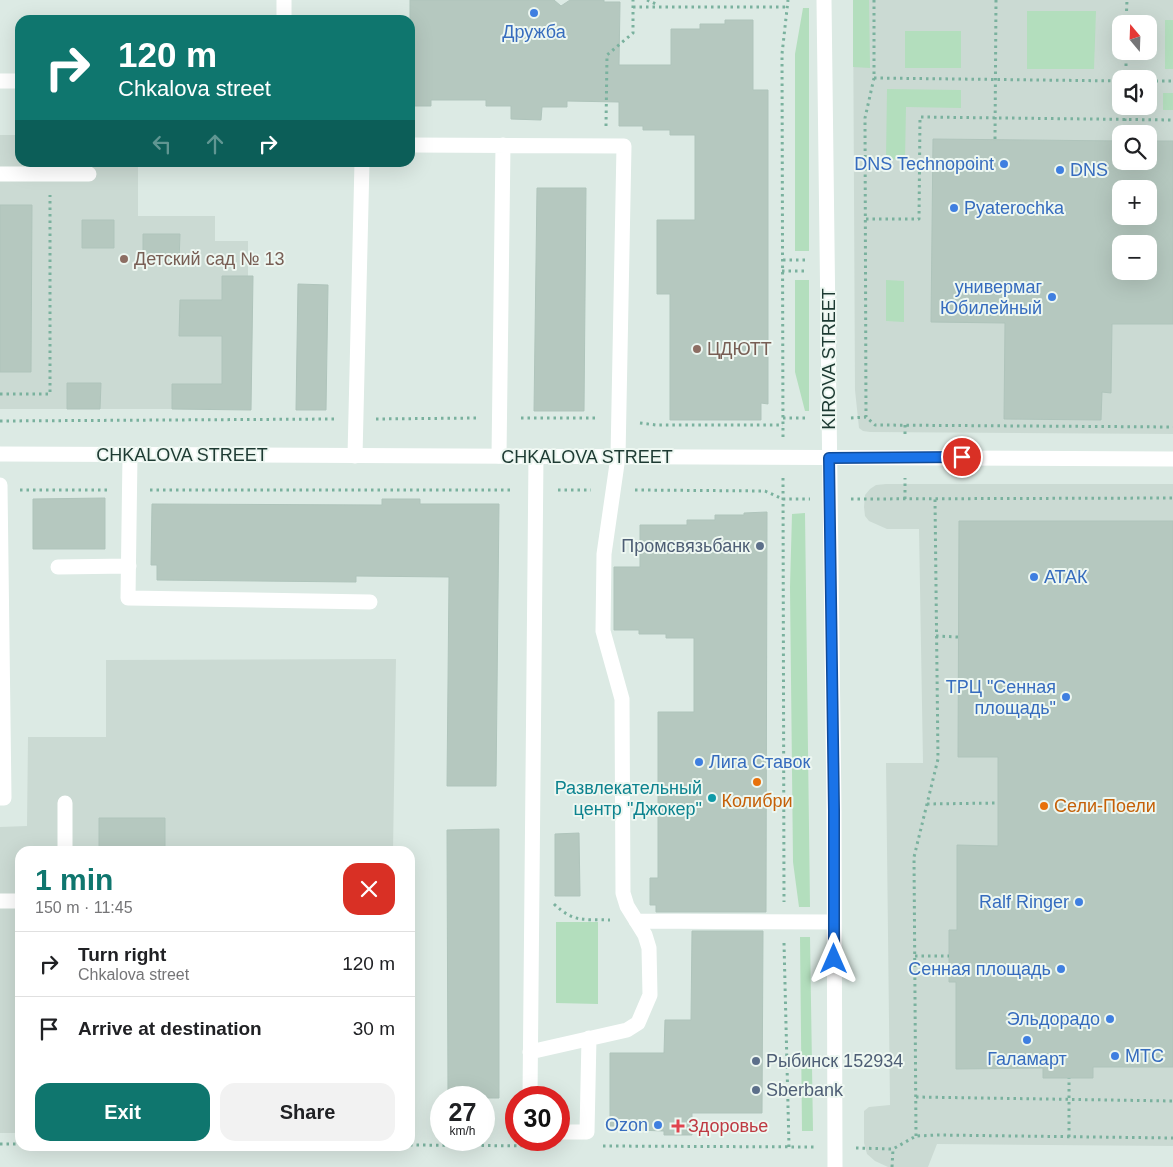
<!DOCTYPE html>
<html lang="en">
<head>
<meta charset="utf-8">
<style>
  :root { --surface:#fff; --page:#f2f2f2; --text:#202124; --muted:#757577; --line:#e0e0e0; --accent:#0f766e }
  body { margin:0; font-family:Arial,sans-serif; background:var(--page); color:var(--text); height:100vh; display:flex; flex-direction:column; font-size:19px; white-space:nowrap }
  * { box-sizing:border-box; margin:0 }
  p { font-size:16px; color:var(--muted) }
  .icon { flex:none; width:28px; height:28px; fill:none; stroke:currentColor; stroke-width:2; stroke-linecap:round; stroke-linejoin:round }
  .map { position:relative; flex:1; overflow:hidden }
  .sheet { position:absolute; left:15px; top:846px; width:400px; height:305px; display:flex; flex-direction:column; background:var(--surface); border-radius:15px; box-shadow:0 5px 20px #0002 }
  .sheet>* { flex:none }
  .guide { position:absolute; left:15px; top:15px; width:400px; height:152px; border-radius:15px; box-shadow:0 5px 20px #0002; background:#0f766e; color:#fff; overflow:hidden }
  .needle { width:32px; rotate:341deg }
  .fabs { position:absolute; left:1112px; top:15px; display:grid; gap:10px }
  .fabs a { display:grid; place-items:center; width:45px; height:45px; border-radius:10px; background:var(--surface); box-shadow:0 5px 20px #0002; font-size:25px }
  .speed { position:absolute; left:430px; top:1086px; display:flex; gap:10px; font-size:25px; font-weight:700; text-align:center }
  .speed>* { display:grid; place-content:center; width:65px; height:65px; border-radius:50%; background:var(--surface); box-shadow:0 5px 20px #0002; line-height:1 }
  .speed small { font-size:12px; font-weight:400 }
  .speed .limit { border:8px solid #d22; background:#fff; color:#111 }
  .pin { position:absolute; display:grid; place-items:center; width:42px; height:42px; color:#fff; margin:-21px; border:2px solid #fff; border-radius:50%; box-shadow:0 1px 5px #0007 }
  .me { position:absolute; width:55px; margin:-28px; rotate:0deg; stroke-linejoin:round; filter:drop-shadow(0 0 4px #0008) }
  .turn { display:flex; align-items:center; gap:18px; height:105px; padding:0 20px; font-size:22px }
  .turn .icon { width:65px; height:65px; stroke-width:2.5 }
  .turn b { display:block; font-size:35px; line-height:42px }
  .lanes { display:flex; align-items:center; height:48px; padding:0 20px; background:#0003; justify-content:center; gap:25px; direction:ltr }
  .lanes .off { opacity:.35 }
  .round { display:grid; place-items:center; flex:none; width:52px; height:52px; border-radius:15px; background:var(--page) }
  .head { display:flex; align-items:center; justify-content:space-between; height:85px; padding:0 20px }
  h1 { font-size:30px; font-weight:700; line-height:38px; color:var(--accent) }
  .primary-button { display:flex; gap:10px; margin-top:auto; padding:10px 20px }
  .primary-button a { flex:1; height:58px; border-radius:15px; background:var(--accent); color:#fff; font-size:20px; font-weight:700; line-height:58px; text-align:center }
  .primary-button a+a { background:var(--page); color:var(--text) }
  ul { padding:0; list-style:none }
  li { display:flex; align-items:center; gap:15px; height:65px; padding:0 20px; border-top:1px solid var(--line) }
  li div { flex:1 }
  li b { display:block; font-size:19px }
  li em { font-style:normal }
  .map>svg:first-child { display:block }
</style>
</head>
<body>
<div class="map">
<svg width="1173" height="1167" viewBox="0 0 1173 1167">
  <rect width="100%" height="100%" fill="#dceae4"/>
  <path fill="#cbdad3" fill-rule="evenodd" d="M853 0H1173V434L870 432 863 431 859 428 855 390ZM1121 24H1149V51H1121ZM1121 79H1149V106H1121ZM1121 134H1149V161H1121ZM1121 189H1149V216H1121ZM1121 244H1149V271H1121Z
    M0 135H20V162L138 163V216H215V241H248V276H222V409H0Z
    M886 484H1173V1146L937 1144 928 1167H888L875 1161 867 1154 864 1143V1111L869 1107 890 1105 886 763H923L919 529H887L869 521 865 516 864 507 865 495 870 489 876 485Z
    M396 659 393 851H20V1133H0V827L27 826 28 737H106V660Z"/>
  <path fill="#b3debd" d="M853 0H869L870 68 853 67Z
    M803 8H809V251H795V54Z
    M1027 11H1096L1094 69H1027Z
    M1165 20H1173V69H1165Z
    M905 31H961V68H905Z
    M887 89 961 90V108L906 107 905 160 886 159Z
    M1163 93H1173V110H1163Z
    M795 280H809V411H805L795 372Z
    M886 280 904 281V322L886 321Z
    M805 513 810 907H799L793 862 790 587 792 514Z
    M556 922H598V1004L556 1003Z
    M800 937H810L813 1131H802Z"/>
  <path fill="#b5c8bf" stroke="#afc4bb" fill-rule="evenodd" d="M410 0H554L561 6 570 0H604V2H620L619 65H671V29H700V24H725V20H753V90H768V404L761 403V420H670V294H657V220H695V135H670V130H643V126H619V102L567 101V107H542L541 120 511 119V106H486V100H431V106H410Z
    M933 139 1121 141V161H1149V141H1173V324H1112L1111 393 1102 392 1101 420 1004 419 1005 323 931 322ZM1121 189H1149V216H1121ZM1121 244H1149V271H1121Z
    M537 188H586L584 411H534Z
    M0 205H32L31 372H0Z
    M82 220H114V248H82Z
    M143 234H180L179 262H143Z
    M222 276H253L251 410 172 409V384H222V336H179L180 300H222Z
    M298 284 328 285 326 410H296Z
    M67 383H101L100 409H67Z
    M105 498V549H33V499Z
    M382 499H420V504H499L496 786H447L449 577 356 576V582L157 580V565H151L152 504 382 505Z
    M767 512 766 912H656V905H650V878H658V712H694V638H666V634H639V630H614V567H640V525H687V520H715V515H744V513Z
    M959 521H1173V1067H1093V1078H1043V1068L956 1069V982H949V930H957V845L998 846V757H958Z
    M99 818H165V851H99Z
    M499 829V1098H448L447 830Z
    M579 833 580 896H555V834Z
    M692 931H763L762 1113H692V1135H664V1131L637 1130V1126H610V1053H664L665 1020H691Z"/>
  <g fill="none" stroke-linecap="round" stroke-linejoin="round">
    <path stroke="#7ab19e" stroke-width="3" stroke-dasharray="2.5 4" stroke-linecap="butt" d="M647 0 658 5
      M874 0V78L865 118 866 417 875 425 1173 427
      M633 7H788
      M1126 24 1127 0
      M874 78 1121 81
      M1126 79V51
      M1149 81H1173
      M606 126 607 55 633 33V0
      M1125 134V106
      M995 139 996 0
      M866 219H919L920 117 1173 120
      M783 260H807
      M782 271H807
      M0 394H50V195
      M521 418H597
      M783 418H807
      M851 418 866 417
      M376 419 479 418
      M0 421 334 419
      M640 423 656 425H783
      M905 425V437
      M783 437 782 54 788 0
      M783 478 784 902
      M20 490H109
      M150 490H514
      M558 490H591
      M635 490 765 491 783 499H810
      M851 499 1173 498
      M905 499V478
      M936 636 958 637
      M927 804 998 803
      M554 904C574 923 584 919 610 920
      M784 943 789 1147
      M915 956H949
      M916 1097 1173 1101
      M916 1136 914 857 938 759 935 499
      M1069 1137V1078
      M0 1144H20
      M410 1145 542 1146
      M603 1146 814 1147
      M856 1148 893 1149 916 1136 939 1135 1173 1138
      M892 1167 893 1149"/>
    <path stroke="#fff" stroke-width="15" d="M284 20V0
      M0 81H20
      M410 145 624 146 618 457 604 554 603 631 622 699 623 893 627 906 645 935 649 948 650 995 638 1023 627 1030 530 1052
      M0 174H89
      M130 455 128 598 370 602
      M355 456 362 162
      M499 456 503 145
      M0 485 4 798H0
      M58 567 129 566
      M65 851V803
      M0 901H20
      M636 921 833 922
      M530 1098 536 456
      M559 1132H587L589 1038"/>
    <path stroke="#fff" stroke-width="15" d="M824 0 834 810 835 1167"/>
    <path stroke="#fff" stroke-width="15" d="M0 454 1173 459"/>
  </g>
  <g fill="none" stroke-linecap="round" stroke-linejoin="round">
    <defs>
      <path id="route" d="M834 959V810L829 458 962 457"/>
    </defs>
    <use href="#route" stroke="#114b97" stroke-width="12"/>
    <use href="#route" stroke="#1a73e8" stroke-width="9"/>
  </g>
  <g fill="#3f7fe0" stroke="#edf7f1" stroke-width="2">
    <circle cx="534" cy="13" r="5"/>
    <circle cx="1004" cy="164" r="5"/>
    <circle cx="1060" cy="170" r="5"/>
    <circle cx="954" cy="208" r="5"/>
    <circle cx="1052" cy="297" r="5"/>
    <circle cx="1034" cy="577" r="5"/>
    <circle cx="1066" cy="697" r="5"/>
    <circle cx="699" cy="762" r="5"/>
    <circle cx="1079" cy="902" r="5"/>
    <circle cx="1061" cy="969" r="5"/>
    <circle cx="1110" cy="1019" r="5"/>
    <circle cx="1027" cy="1040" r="5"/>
    <circle cx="1115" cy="1056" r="5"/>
    <circle cx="658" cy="1125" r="5"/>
  </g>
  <g fill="#8d6e63" stroke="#edf7f1" stroke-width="2">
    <circle cx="124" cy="259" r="5"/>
    <circle cx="697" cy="349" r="5"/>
  </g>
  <g fill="#5c6f8a" stroke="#edf7f1" stroke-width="2">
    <circle cx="760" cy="546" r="5"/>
    <circle cx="756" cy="1061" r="5"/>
    <circle cx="756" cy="1090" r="5"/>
  </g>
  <g fill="#e8710a" stroke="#edf7f1" stroke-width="2">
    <circle cx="757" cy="782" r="5"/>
    <circle cx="1044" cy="806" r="5"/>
  </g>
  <circle fill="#0f9aa8" stroke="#edf7f1" stroke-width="2" cx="712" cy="798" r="5"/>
  <path fill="#e0444e" stroke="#edf7f1" stroke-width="2" d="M675.5 1118.5h5v5h5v5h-5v5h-5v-5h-5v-5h5z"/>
  <g text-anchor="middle" stroke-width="4" stroke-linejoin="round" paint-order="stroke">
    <g font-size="18" fill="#366cbe" stroke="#edf7f1" text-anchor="end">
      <text x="534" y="38" text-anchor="middle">Дружба</text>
      <text x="994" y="170">DNS Technopoint</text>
      <text x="1070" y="176" text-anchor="start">DNS</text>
      <text x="964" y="214" text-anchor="start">Pyaterochka</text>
      <text x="1042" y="293">универмаг<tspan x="1042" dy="21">Юбилейный</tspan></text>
      <text x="1044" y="583" text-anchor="start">АТАК</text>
      <text x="1056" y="693">ТРЦ "Сенная<tspan x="1056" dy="21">площадь"</tspan></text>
      <text x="709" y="768" text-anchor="start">Лига Ставок</text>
      <text x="1069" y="908">Ralf Ringer</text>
      <text x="1051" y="975">Сенная площадь</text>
      <text x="1100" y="1025">Эльдорадо</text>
      <text x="1125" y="1062" text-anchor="start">МТС</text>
      <text x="1027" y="1065" text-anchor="middle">Галамарт</text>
      <text x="648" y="1131">Ozon</text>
    </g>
    <g font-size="18" fill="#785e54" stroke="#edf7f1" text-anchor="start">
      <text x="134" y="265">Детский сад № 13</text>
      <text x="707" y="355">ЦДЮТТ</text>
    </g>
    <g font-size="18" fill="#1d3a32" stroke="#edf7f1">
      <text transform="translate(829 359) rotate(-90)" y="6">KIROVA STREET</text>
      <text x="182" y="461">CHKALOVA STREET</text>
      <text x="587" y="463">CHKALOVA STREET</text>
    </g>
    <g font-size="18" fill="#4e5e75" stroke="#edf7f1" text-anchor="start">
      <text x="750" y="552" text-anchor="end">Промсвязьбанк</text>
      <text x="766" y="1067">Рыбинск 152934</text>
      <text x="766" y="1096">Sberbank</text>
    </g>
    <g font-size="18" fill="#0d838f" stroke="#edf7f1" text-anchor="end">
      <text x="702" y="794">Развлекательный<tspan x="702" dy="21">центр "Джокер"</tspan></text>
    </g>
    <g font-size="18" fill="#c56008" stroke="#edf7f1">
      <text x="757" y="807">Колибри</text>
      <text x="1054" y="812" text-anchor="start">Сели-Поели</text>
    </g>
    <g font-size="18" fill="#be3a42" stroke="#edf7f1" text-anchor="start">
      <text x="688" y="1132">Здоровье</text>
    </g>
  </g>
</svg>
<div class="fabs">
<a><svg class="needle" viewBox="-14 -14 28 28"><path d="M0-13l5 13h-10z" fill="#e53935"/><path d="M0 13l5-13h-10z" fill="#757577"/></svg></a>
<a><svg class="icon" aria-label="sound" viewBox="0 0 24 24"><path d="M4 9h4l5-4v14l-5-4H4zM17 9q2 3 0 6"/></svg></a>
<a><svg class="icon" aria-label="search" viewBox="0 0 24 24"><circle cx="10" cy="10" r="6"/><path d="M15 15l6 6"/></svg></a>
<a>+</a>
<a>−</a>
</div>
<div class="speed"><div>27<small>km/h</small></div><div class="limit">30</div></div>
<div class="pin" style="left:962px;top:457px;background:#d93025"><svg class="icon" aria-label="arrive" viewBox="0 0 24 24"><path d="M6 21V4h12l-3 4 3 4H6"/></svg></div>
<svg class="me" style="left:834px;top:959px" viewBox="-20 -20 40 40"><path d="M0-17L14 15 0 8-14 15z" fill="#1a73e8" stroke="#fff" stroke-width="4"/></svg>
<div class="guide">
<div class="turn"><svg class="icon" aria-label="right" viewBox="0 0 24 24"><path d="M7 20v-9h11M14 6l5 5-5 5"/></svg><div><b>120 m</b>Chkalova street</div></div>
<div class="lanes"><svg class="icon off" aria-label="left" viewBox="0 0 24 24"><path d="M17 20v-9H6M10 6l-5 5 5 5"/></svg><svg class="icon off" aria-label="ahead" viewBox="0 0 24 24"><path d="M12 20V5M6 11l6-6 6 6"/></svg><svg class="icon" aria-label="right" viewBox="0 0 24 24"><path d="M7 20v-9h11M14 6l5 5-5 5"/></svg></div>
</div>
<section class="sheet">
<div class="head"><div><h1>1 min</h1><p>150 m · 11:45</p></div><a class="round" style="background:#d93025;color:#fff"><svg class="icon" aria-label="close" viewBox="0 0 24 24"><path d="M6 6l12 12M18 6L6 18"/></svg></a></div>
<ul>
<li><svg class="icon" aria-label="right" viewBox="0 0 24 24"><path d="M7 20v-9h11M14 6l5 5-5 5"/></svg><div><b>Turn right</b><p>Chkalova street</p></div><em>120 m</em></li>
<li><svg class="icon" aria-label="arrive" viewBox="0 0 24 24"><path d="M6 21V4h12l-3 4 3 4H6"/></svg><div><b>Arrive at destination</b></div><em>30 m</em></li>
</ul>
<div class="primary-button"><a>Exit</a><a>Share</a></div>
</section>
</div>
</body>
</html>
